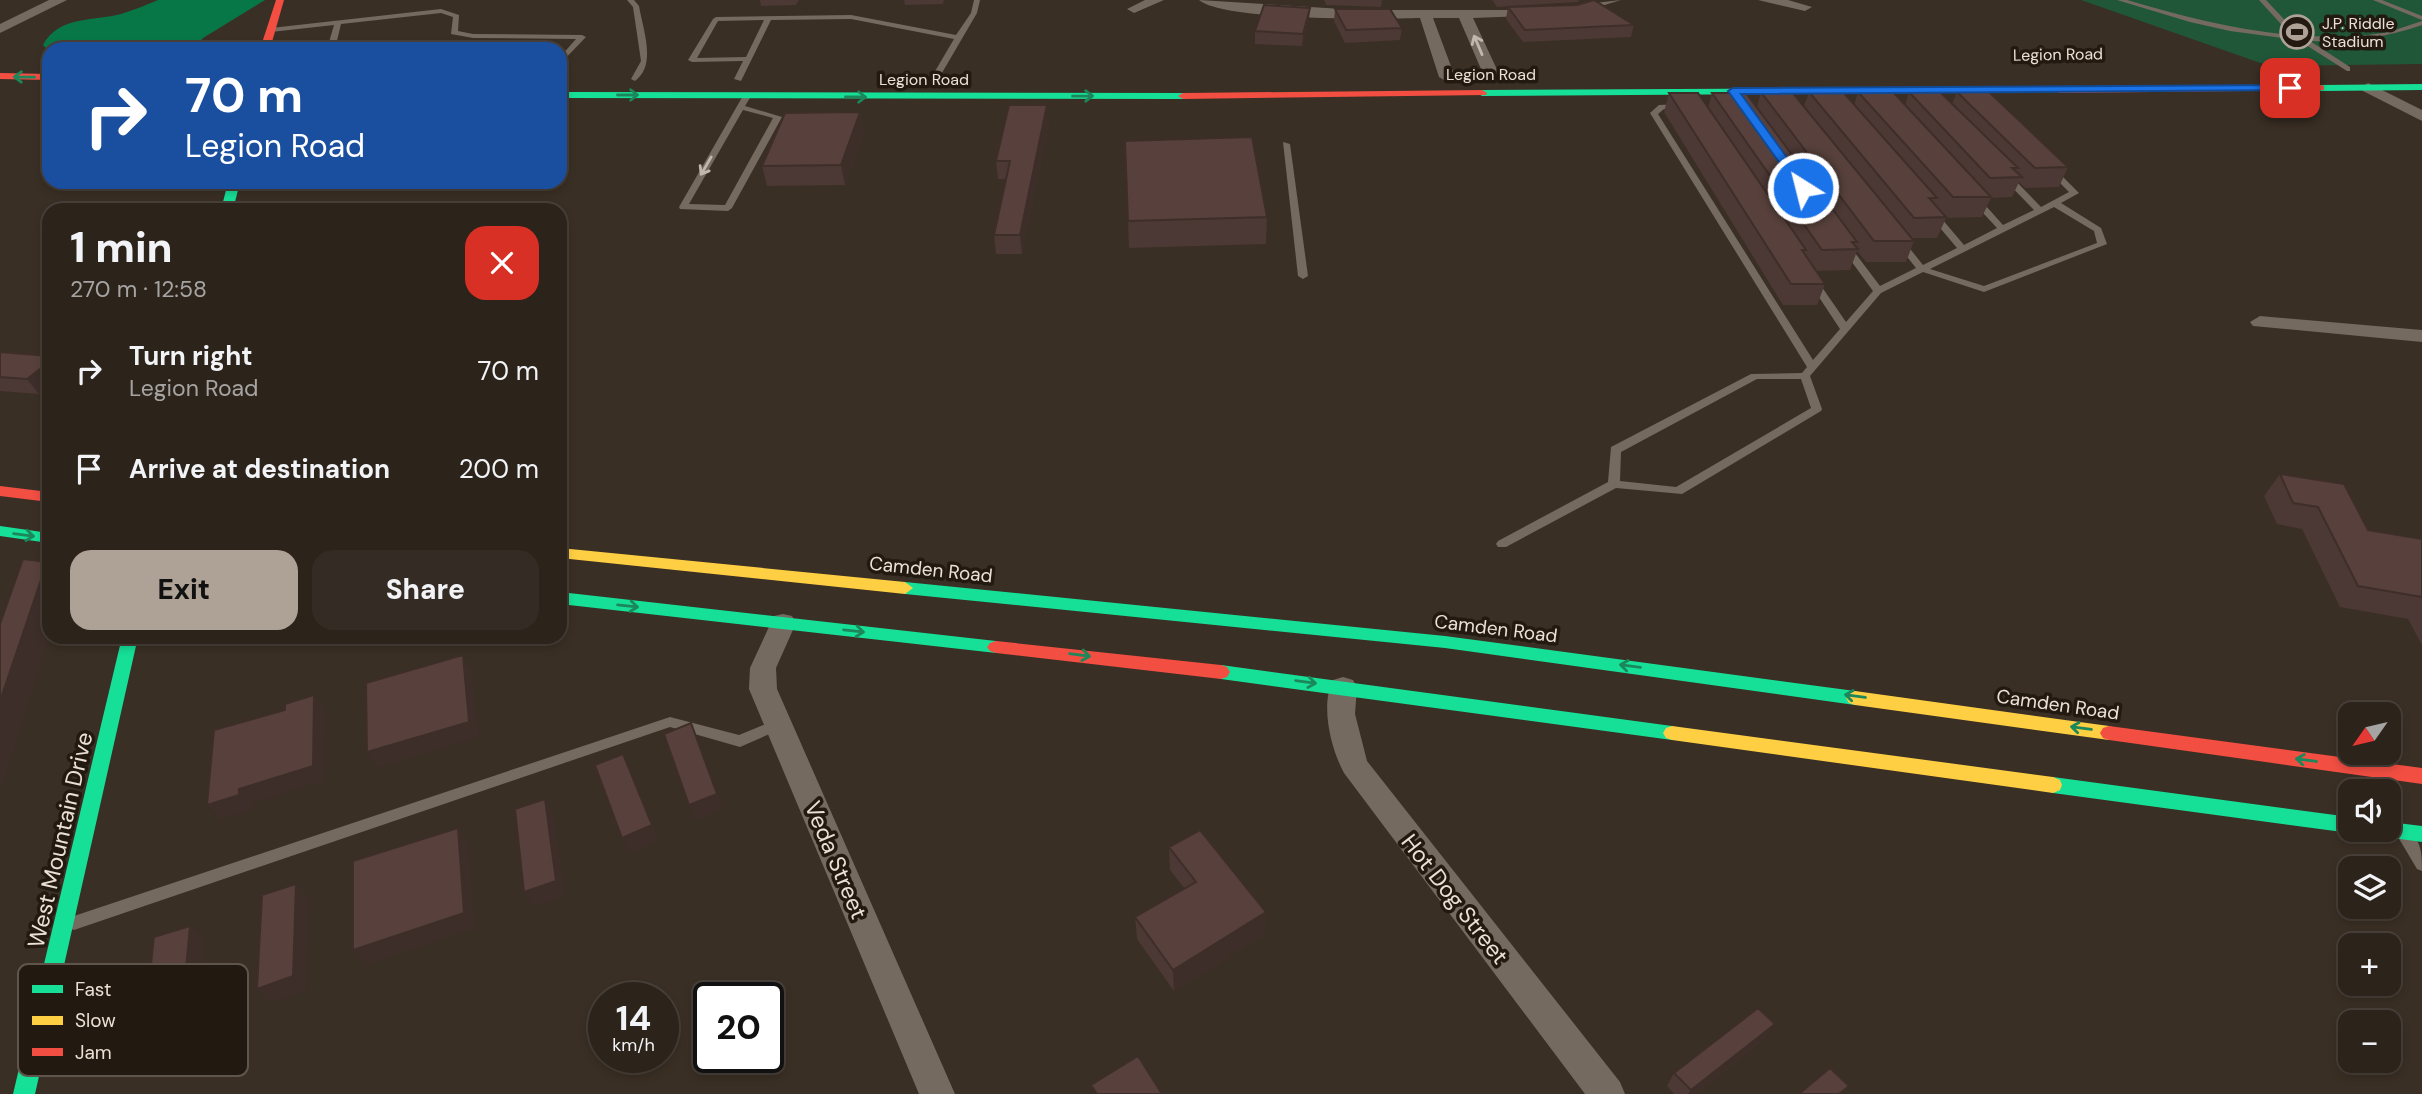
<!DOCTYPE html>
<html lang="en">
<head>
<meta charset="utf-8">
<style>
  :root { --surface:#2c231b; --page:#342b24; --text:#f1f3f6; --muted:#a6a4a3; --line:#48403a; --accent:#aea296 }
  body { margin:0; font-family:"DM Sans",sans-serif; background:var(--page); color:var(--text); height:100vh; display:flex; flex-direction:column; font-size:26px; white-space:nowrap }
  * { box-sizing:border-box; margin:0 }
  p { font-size:23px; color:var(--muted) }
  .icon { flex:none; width:38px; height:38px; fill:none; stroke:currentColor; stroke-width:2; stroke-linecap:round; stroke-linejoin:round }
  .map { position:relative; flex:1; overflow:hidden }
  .details { position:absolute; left:42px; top:203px; width:525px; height:441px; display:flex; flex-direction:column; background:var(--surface); border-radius:21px; box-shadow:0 4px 10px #0003,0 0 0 2px var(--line) }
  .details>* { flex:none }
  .hud { position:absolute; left:42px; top:42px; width:525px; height:147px; border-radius:21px; box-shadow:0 4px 10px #0003,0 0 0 2px var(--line); background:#1a4fa0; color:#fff; overflow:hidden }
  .needle { width:46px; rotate:236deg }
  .tools { position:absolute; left:2338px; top:702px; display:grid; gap:14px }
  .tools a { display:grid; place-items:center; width:63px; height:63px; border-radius:14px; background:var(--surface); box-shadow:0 4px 10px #0003,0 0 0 2px var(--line); font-size:35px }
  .speed { position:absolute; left:588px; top:982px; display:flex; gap:14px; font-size:35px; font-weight:700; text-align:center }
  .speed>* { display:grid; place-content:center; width:91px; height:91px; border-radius:50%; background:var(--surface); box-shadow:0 4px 10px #0003,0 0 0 2px var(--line); line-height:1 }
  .speed small { font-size:18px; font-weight:400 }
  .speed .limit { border:4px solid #111; border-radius:10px; background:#fff; color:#111 }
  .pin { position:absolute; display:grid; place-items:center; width:60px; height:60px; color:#fff; margin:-30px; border-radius:14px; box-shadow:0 4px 10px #0006 }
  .me { position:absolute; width:77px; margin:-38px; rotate:324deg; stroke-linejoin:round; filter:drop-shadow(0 0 5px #0008) }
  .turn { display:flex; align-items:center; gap:24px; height:147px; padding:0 28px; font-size:32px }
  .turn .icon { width:91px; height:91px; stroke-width:2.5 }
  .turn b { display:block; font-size:49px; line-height:60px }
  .round { display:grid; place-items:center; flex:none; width:74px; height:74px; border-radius:21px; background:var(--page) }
  .headline { display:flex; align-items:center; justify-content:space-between; height:119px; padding:0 28px }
  h1 { font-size:42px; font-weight:800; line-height:52px }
  .button { display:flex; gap:14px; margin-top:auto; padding:14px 28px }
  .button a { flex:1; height:80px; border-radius:21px; background:var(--accent); color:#111; font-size:28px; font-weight:800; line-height:80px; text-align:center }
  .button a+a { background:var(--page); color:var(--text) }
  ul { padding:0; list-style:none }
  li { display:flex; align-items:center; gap:21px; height:98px; padding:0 28px }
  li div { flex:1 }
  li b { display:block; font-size:26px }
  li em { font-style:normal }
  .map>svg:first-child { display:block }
</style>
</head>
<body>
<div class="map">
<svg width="2422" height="1094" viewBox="0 0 2422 1094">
  <rect width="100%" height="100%" fill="#3a2f24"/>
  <path fill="#205739" d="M2081 0H2422V64L2269 66Z"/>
  <path fill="#087748" d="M158 0H265L203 38 193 49 49 51 43 45C58 16 94 21 121 14 134 10 146 5 158 0Z"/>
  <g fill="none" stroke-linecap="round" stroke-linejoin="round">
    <path fill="#746a5f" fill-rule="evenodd" d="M627 0H634L639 6C643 30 657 65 635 81L631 79 641 61 633 7Z
      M974 0H980L977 13 939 78 935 80 931 78 954 39 851 19 771 20 741 81 734 79 743 61 692 62 688 60 713 19 716 17 851 15 956 35 971 13ZM764 20 746 57 697 58 718 21Z
      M2117 0H2127C2181 16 2235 30 2291 35L2259 0H2266L2294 30 2302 36 2353 37 2389 32 2422 21V25C2384 38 2350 43 2310 41L2350 67V71H2347L2298 40 2230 31 2190 22Z
      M2373 0H2382L2422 16V20Z
      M441 9 459 15 458 31 473 34 582 35 586 37 560 64V57L576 39 473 38 451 34 453 17 441 13 341 24 335 49H327L334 25 271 32 267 30 271 28Z
      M744 94 751 96 745 106 782 117 732 208 728 211 680 209 679 207ZM743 110 773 118 725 205 689 204Z
      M1680 104H1683V108L1664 109 1658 114 1813 360 1840 329 1807 279 1809 277H1815L1846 322 1873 291 1841 247 1843 245H1849L1880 286 1916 268 1897 244V240H1903L1923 265 1957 248 1930 216V212H1936L1964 245 1997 228 1971 200V196H1977L2003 225 2034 210 2003 178V174H2009L2041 207 2069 192 2047 170 2054 168 2079 193 2061 203 2101 228 2107 244 1984 292 1923 272 1881 293 1810 376 1822 409 1821 411 1682 494 1616 488 1506 547H1498L1496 544 1498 541 1608 482 1611 447 1751 374 1802 373 1807 367 1650 113 1659 105ZM2054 207 2094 231 2097 243 1984 286 1930 269ZM1757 379H1801L1811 408 1676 487 1620 481 1621 452Z
      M1283 142 1290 144 1308 276 1303 279 1298 276Z
      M670 717 739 735 778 719 783 720 785 724 783 728 740 747 670 727 74 930 68 928 66 923 68 918 74 916Z
      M2406 831C2422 838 2422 855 2422 871L2417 869 2398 837 2401 832Z"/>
    <path fill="#746a5f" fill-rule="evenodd" d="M49 0H67L0 33V24Z
      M1145 0H1164L1134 13 1127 9Z
      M1199 0 1358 10H1534L1621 0 1575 14 1473 18 1500 76 1492 81 1484 76 1459 18H1433L1455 77 1447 82 1439 77 1420 18C1381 19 1224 21 1199 0Z
      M1758 0H1788L1812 7 1805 11Z
      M2368 83 2422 110V121L2363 91 2360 88Z
      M2260 316 2422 330V342L2253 326 2250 322Z
      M783 614 792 616 796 623 776 668 777 689 955 1094H919L749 689 750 668 774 616Z
      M1343 677 1353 680 1357 687 1355 714 1367 761 1620 1082 1625 1094H1585L1344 773C1331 749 1320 705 1333 680Z"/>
    <path fill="#16e098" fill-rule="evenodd" d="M2422 84V90L2321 91 2316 88 2321 85Z
      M2059 87 2062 88V92L1482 96 1477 93 1482 90Z
      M560 92 1183 93 1188 96 1183 99 560 98Z
      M228 182H240L233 210H221Z
      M0 526 49 533V543L0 536Z
      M905 582 1445 636 1855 691 1861 693 1864 698 1861 703 1855 705 1445 648 905 594 897 588Z
      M560 592 996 641 1002 643 1005 647 1002 651 996 653 560 604Z
      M122 637H138L35 1094H13Z
      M1221 665 1672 726 1678 728 1681 733 1678 738 1672 740 1221 679 1215 677 1212 672 1215 667Z
      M2053 777 2350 817V830H2357L2350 833 2053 793 2046 790 2044 785 2046 780Z
      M2389 822 2422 826V842L2378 836 2376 830H2389Z"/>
    <path fill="#ffcf43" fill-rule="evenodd" d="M560 548 905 582 913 588 905 594 560 558Z
      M1855 691 2109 726 2115 728 2118 733 2115 738 2109 740 1855 705 1849 703 1846 698 1849 693Z
      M1672 726 2053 777 2060 780 2062 785 2060 790 2053 793 1672 740 1666 738 1663 733 1666 728Z"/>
    <path fill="#f24e42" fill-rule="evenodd" d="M276 0H284L270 49H260Z
      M0 73 49 74V80L0 79Z
      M2321 85 2324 86V90L2059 93 2054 90 2059 87Z
      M1482 90 1487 93 1486 95 1183 99 1178 96 1183 93Z
      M0 486 49 492V502L0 496Z
      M996 641 1221 665 1227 667 1230 672 1227 677 1221 679 996 653 990 651 987 647 990 643Z
      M2109 726 2422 768V784L2109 740 2103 738 2100 733 2103 728Z"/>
  </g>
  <path fill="#4c3834" d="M760 0H799L796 5 761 6Z
    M904 0H944L943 4 905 5Z
    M1324 0H1382L1381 7 1326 5Z
    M1492 0H1579L1578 2 1497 7Z
    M1508 7 1634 25 1631 37 1523 42 1506 19Z
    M1335 9 1402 28 1400 40 1345 43 1334 21Z
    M1309 20 1302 46 1255 44V31Z
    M1761 92 1804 106 1809 92 1854 105 1858 92 1905 105 1909 92 1952 104 1957 92 2068 167 2059 187 2025 188 2019 182 2012 197 1991 198 1982 217 1946 218 1937 238H1912L1914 241 1906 262H1866L1857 251 1850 270 1816 271 1825 284 1817 305H1783L1664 112 1669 93 1708 108 1712 93 1757 107Z
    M1047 105 1049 122 1022 254H996L994 235 1006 179H998L996 161Z
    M860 112 864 132 845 185 767 186 762 166Z
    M1125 141 1267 217 1266 244 1129 248Z
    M0 352 49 356V386L39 394 0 391Z
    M2280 474 2368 530 2422 539V645L2408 619 2340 607 2302 529 2277 524 2264 496Z
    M1169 847 1266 912 1265 934 1174 991 1137 939 1135 917 1184 888 1170 870Z
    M1766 1038 1695 1094H1674L1667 1086 1674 1073Z"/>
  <path fill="#3e2e2a" d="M1310 8 1309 20 1302 46 1303 34Z
    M1047 105 1049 122 1022 254 1020 235Z
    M860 112 864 132 845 185 841 165Z
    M49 362V386L39 394 27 379Z
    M47 562 49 564V637L0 794V701Z
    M463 655 472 671 479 737 378 768 367 752Z
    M314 695 326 711 324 781 252 804V810L221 820 207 805Z
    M691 723 724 809 696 821 689 805Z
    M623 754 631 769 659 841 630 853 622 838Z
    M545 799 554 814 565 896 534 907 524 892Z
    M458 828 468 843 475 928 366 965 353 950Z
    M296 884 309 899 306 990 271 1003 257 989Z
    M1266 912 1265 934 1174 991 1173 970Z
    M190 926 205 940 196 1037 159 1050 143 1036Z
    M1775 1024 1766 1038 1695 1094H1688L1691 1090Z"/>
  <path fill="#58413c" stroke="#3e2e2a" stroke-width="2" d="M1594 0 1634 25 1525 30 1508 7 1577 5Z
    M1264 5 1310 8 1303 34 1255 31Z
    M1335 9H1390L1402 28 1346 30Z
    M1761 92H1792L1914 241H1874Z
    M1809 92H1843L1937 198H1929L1946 217 1914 218Z
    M1858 92H1893L1991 197H1953Z
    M1909 92H1940L2018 168H2012L2022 177 1990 178Z
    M1957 92H1989L2068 167 2035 168Z
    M1669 93H1698L1806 250H1802L1825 284H1791Z
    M1712 93H1746L1857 242H1852L1858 249 1822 250Z
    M1009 105H1047L1020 235H994L1010 161H996Z
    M860 112 841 165 762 166 785 113Z
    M1252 137 1267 217 1128 221 1125 141Z
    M0 352 49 356V362L27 379 0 377Z
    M2280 474 2344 484 2368 530 2422 539V597L2358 586 2318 507 2293 503Z
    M23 559 47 562 0 701V624Z
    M463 655 469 722 367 752 366 683Z
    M314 695 313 766 239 789V795L207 805 214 730 285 710V704Z
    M691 723 717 794 689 805 664 734Z
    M623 754 652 825 622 838 595 765Z
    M545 799 556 881 524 892 515 809Z
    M458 828 464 913 353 950V861Z
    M1200 830 1266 912 1173 970 1135 917 1196 882 1169 847Z
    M296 884 293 976 257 989 262 895Z
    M190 926 181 1022 143 1036 154 937Z
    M1758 1008 1775 1024 1691 1090 1674 1073Z
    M1138 1056 1162 1094H1097L1091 1085Z
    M1830 1068 1849 1086 1839 1094H1799Z"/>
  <defs><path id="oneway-shaft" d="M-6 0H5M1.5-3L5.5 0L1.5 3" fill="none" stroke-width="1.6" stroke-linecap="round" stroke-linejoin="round" transform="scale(1.75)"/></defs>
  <g stroke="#c2b7ab">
    <use href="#oneway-shaft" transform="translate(1478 45) rotate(-113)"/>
    <use href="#oneway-shaft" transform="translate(706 166) rotate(120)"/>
  </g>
  <g stroke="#1b875b">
    <use href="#oneway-shaft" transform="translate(24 77) rotate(-179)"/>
    <use href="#oneway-shaft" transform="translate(628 95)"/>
    <use href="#oneway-shaft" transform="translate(1083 96) rotate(-1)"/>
    <use href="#oneway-shaft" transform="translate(856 97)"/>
    <use href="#oneway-shaft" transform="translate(24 535) rotate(8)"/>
    <use href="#oneway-shaft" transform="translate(628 606) rotate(6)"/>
    <use href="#oneway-shaft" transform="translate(854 631) rotate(6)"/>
    <use href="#oneway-shaft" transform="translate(1080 655) rotate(7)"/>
    <use href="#oneway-shaft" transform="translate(1630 666) rotate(-173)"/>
    <use href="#oneway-shaft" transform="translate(1306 682) rotate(8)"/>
    <use href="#oneway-shaft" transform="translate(1855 696) rotate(-172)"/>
    <use href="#oneway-shaft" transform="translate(2081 728) rotate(-172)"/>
    <use href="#oneway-shaft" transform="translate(2306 760) rotate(-172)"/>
  </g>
  <path fill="#1a73e8" stroke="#114b97" stroke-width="2" d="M2290 85 2294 90 1741 94 1809 188 1803 191 1799 190 1728 91 1733 88Z"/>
  <defs>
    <symbol id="stadium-ring" viewBox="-11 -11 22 22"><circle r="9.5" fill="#221a11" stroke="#aea296" stroke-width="1.5"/><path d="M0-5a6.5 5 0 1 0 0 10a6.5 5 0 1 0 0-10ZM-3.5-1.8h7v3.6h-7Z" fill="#aea296"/></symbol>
  </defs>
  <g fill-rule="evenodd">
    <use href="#stadium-ring" x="2278" y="13" width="38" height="38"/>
  </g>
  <g text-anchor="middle" stroke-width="7" stroke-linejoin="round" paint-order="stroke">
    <g font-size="16" fill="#ece0d4" stroke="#221a11" text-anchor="start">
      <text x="2322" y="29">J.P. Riddle<tspan x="2322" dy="18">Stadium</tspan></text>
    </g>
    <g font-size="16" fill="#ece0d4" stroke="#221a11">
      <text transform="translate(2058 54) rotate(-1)" y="6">Legion Road</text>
      <text x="1491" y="80">Legion Road</text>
      <text x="924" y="85">Legion Road</text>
    </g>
    <g font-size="19" fill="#ece0d4" stroke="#221a11">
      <text transform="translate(931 569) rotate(6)" y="7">Camden Road</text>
      <text transform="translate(1496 628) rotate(7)" y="7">Camden Road</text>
      <text transform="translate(2058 704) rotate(8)" y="7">Camden Road</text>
    </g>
    <g font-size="23" fill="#ece0d4" stroke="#221a11">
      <text transform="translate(60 840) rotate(-77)" y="8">West Mountain Drive</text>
      <text transform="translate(836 860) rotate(67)" y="8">Veda Street</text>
      <text transform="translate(1455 899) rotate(52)" y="8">Hot Dog Street</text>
    </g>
  </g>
  <rect x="18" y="964" width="230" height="112" rx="10" fill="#221a11" stroke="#5f554c" stroke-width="2"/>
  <rect x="32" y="985" width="31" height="8" fill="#16e098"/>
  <rect x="32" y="1016" width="31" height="9" fill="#ffcf43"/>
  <rect x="32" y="1048" width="31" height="8" fill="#f24e42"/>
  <g font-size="19" fill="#ece0d4">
    <text x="75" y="996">Fast</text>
    <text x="75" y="1027">Slow</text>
    <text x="75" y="1059">Jam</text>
  </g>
</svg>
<div class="tools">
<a><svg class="needle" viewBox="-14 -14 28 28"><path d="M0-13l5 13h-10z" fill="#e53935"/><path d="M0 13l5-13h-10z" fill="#a6a4a3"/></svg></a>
<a><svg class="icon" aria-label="sound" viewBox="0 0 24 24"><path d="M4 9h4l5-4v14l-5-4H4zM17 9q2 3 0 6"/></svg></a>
<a><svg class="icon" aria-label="layers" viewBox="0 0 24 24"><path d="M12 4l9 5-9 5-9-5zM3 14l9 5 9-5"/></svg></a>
<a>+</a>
<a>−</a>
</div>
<div class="speed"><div>14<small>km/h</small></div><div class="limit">20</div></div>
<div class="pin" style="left:2290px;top:88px;background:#d93025"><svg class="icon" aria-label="arrive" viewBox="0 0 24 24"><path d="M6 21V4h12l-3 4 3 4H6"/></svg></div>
<svg class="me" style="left:1803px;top:188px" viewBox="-20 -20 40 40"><circle r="17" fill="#1a73e8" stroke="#fff" stroke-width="3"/><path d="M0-11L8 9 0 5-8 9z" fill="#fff"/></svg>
<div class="hud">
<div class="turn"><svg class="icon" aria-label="right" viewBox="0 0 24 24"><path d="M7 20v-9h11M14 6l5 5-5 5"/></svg><div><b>70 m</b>Legion Road</div></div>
</div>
<section class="details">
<div class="headline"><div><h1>1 min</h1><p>270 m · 12:58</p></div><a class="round" style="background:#d93025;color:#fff"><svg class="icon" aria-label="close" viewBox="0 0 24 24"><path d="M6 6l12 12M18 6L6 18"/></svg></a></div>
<ul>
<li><svg class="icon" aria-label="right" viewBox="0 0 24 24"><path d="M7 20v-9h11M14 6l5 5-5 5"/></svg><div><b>Turn right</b><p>Legion Road</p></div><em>70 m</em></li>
<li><svg class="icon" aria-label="arrive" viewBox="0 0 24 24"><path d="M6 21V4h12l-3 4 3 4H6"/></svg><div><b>Arrive at destination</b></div><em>200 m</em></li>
</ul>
<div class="button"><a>Exit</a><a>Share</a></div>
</section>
</div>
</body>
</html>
